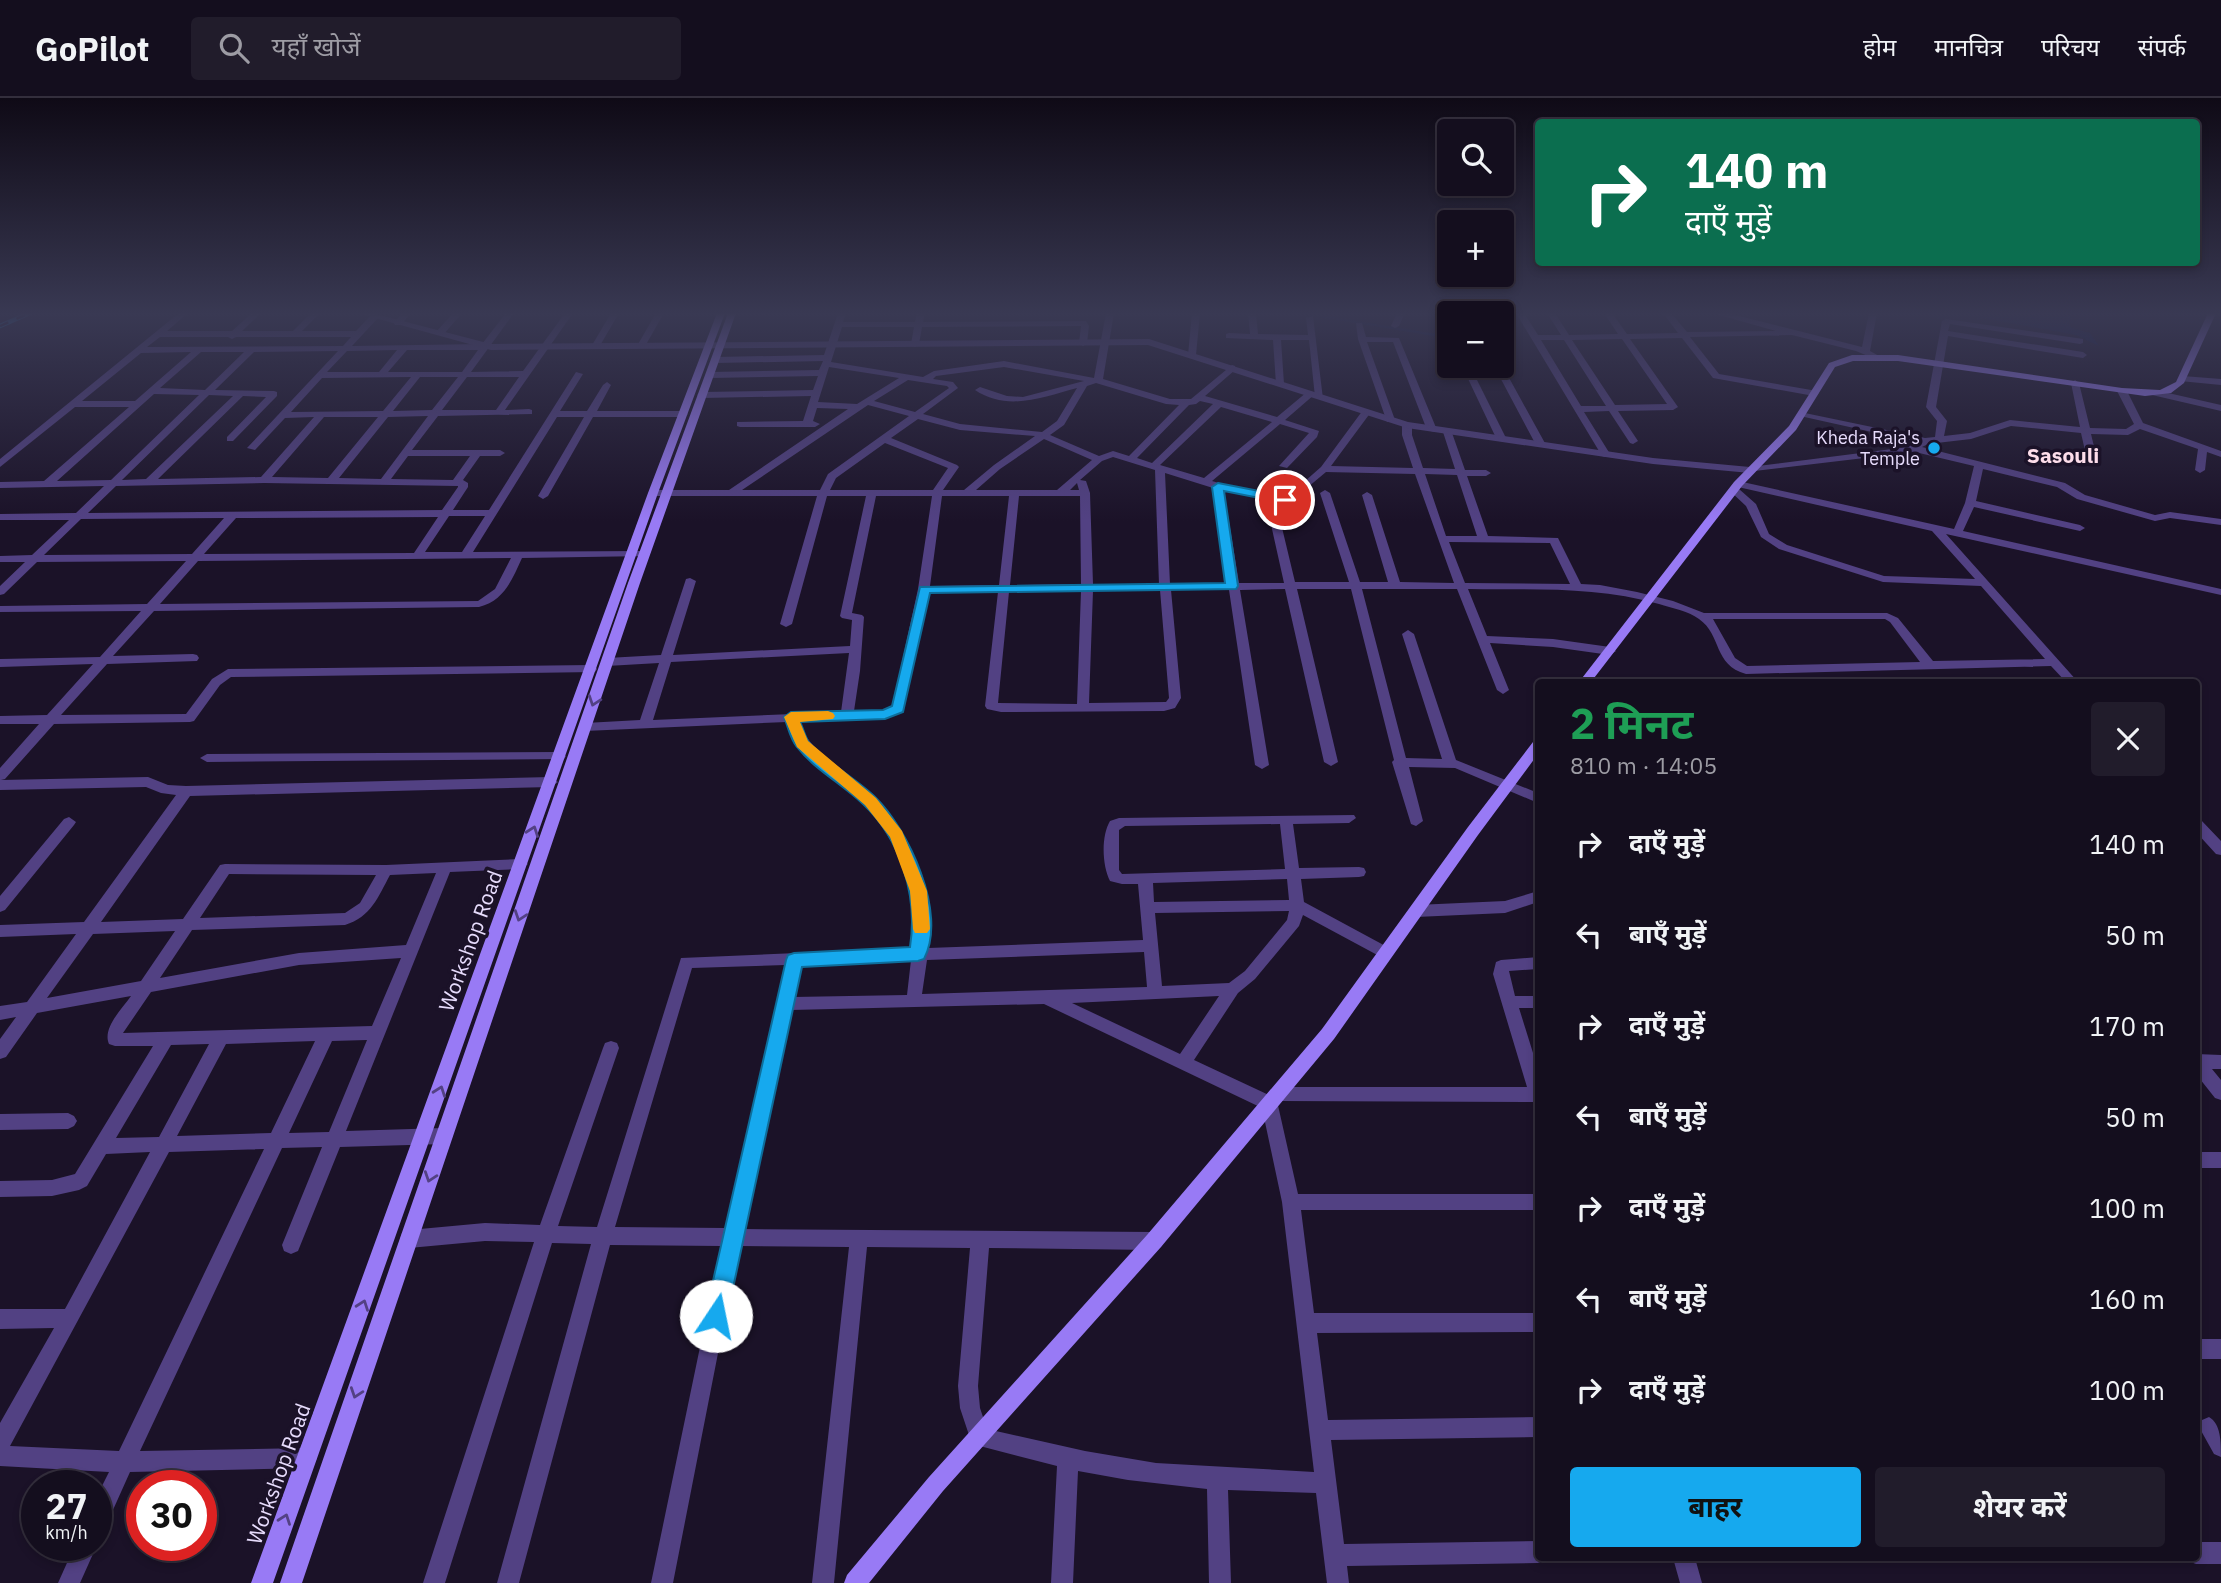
<!DOCTYPE html>
<html lang="hi">
<head>
<meta charset="utf-8">
<style>
  :root { --surface:#140e1e; --page:#211c2b; --text:#f1f3f6; --muted:#9d9ca4; --line:#332e3c; --accent:#16a9ee }
  body { margin:0; font-family:"IBM Plex Sans","Noto Sans Devanagari",sans-serif; background:var(--page); color:var(--text); height:100vh; display:flex; flex-direction:column; font-size:26px; white-space:nowrap }
  * { box-sizing:border-box; margin:0 }
  p { font-size:23px; color:var(--muted) }
  .icon { flex:none; width:38px; height:38px; fill:none; stroke:currentColor; stroke-width:2; stroke-linecap:round; stroke-linejoin:round }
  .map { position:relative; flex:1; overflow:hidden }
  .sheet { position:absolute; left:1535px; top:581px; width:665px; height:882px; display:flex; flex-direction:column; background:var(--surface); border-radius:7px; box-shadow:0 4px 10px #0003,0 0 0 2px var(--line) }
  .sheet>* { flex:none }
  .banner { position:absolute; left:1535px; top:21px; width:665px; height:147px; border-radius:7px; box-shadow:0 4px 10px #0003,0 0 0 2px var(--line); background:#0b6e4f; color:#fff; overflow:hidden }
  .controls { position:absolute; left:1437px; top:21px; display:grid; gap:14px }
  .controls a { display:grid; place-items:center; width:77px; height:77px; border-radius:7px; background:var(--surface); box-shadow:0 4px 10px #0003,0 0 0 2px var(--line); font-size:35px }
  .speed { position:absolute; left:21px; top:1372px; display:flex; gap:14px; font-size:35px; font-weight:700; text-align:center }
  .speed>* { display:grid; place-content:center; width:91px; height:91px; border-radius:50%; background:var(--surface); box-shadow:0 4px 10px #0003,0 0 0 2px var(--line); line-height:1 }
  .speed small { font-size:18px; font-weight:400 }
  .speed .limit { border:10px solid #d22; background:#fff; color:#111 }
  .pin { position:absolute; display:grid; place-items:center; width:60px; height:60px; color:#fff; margin:-30px; border:4px solid #fff; border-radius:50%; box-shadow:0 2px 7px #0007 }
  .me { position:absolute; width:77px; margin:-38px; rotate:11deg; stroke-linejoin:round; filter:drop-shadow(0 0 5px #0008) }
  .turn { display:flex; align-items:center; gap:24px; height:147px; padding:0 35px; font-size:32px }
  .turn .icon { width:91px; height:91px; stroke-width:2.5 }
  .turn b { display:block; font-size:49px; line-height:60px }
  .round { display:grid; place-items:center; flex:none; width:74px; height:74px; border-radius:7px; background:var(--page) }
  .head { display:flex; align-items:center; justify-content:space-between; height:119px; padding:0 35px }
  h1 { font-size:42px; font-weight:700; line-height:52px; color:#1e9e55 }
  .cta { display:flex; gap:14px; margin-top:auto; padding:14px 35px }
  .cta a { flex:1; height:80px; border-radius:7px; background:var(--accent); color:#111; font-size:28px; font-weight:700; line-height:80px; text-align:center }
  .cta a+a { background:var(--page); color:var(--text) }
  ul { padding:0; list-style:none }
  li { display:flex; align-items:center; gap:21px; height:91px; padding:0 35px }
  li div { flex:1 }
  li b { display:block; font-size:26px }
  li em { font-style:normal }
  header { display:flex; align-items:center; gap:42px; box-sizing:border-box; height:98px; padding:0 35px; background:var(--surface); border-bottom:2px solid var(--line) }
  header strong { font-size:33px }
  nav { display:flex; gap:38px; margin-inline-start:auto; font-size:24px }
  .search { width:490px; height:63px; background:var(--page); display:flex; align-items:center; gap:18px; box-sizing:border-box; padding:0 24px; border-radius:7px; color:var(--muted); font-size:26px }
  .map>svg:first-child { display:block }
</style>
</head>
<body>
<header>
<strong>GoPilot</strong>
<div class="search"><svg class="icon" aria-label="search" viewBox="0 0 24 24"><circle cx="10" cy="10" r="6"/><path d="M15 15l6 6"/></svg>यहाँ खोजें</div>
<nav><a>होम</a><a>मानचित्र</a><a>परिचय</a><a>संपर्क</a></nav>
</header>
<div class="map">
<svg width="2221" height="1485" viewBox="0 0 2221 1485">
  <rect width="100%" height="100%" fill="#1b1228"/>
  <path fill="#0f1644" d="M1931 215H2074L2069 223 2071 230 2090 235 2099 248 2076 237 1970 218 1938 220Z"/>
  <g fill="none" stroke-linecap="round" stroke-linejoin="round">
    <path stroke="#0f1644" stroke-width="2.5" d="M1302 215 1435 237 1445 215"/>
    <path fill="#524183" fill-rule="evenodd" d="M179 215H188L167 233H232L252 215H261L242 233H293L311 215H320L302 233H356L371 217H377V221L352 248 482 246 506 215H514L471 274 523 273 565 215H573L505 312 529 311 532 312V316L438 318 412 352H500L505 355 500 358H480L463 382 468 385V389L453 412H489L576 274 583 276 560 313H587L603 287 607 284 611 287 597 313H683L688 316 683 319H593L548 398 543 401 538 398 584 319H557L473 454 644 453 649 456 648 458 522 460C512 482 504 503 479 509L154 513 113 558 193 556 197 557 199 560 197 563 107 566 61 617 186 616 212 581 228 571 591 567 595 568 597 571 595 574 231 579 220 587 194 623 190 624 54 626 5 681 1 682 148 679 168 687 186 688 551 679 558 684 551 689 190 698 101 824 183 821 220 767 225 766 386 767 521 761 528 766 521 771 450 774 346 1033 444 1030 450 1033 453 1038 450 1043 444 1046 340 1049 298 1153 291 1156 284 1153 282 1147 322 1049 282 1050 140 1353 307 1350 314 1353 317 1360 314 1367 307 1370 130 1374 104 1432 96 1435V1400L109 1374 0 1368V1325L54 1230 0 1231V1211H65L150 1054 106 1056 87 1088 79 1092 52 1098 0 1099V1083L52 1082 75 1076 153 948H115L109 946C102 930 122 911 131 898L37 915 6 959 0 961V941L16 919 0 922V908L27 904 76 836 0 839V827L84 824 176 697 161 695 146 689 0 692V670L39 626H0V618L47 617 93 566 0 569V561L100 559 141 513 0 514V508L147 506 186 463 37 464 4 496 0 497V488L25 464H0V458L32 457 69 422H0V416L76 415 104 388 0 390V384L44 383 129 309H75L0 369V361ZM160 239H228L232 241 236 239H351L343 248 147 249ZM397 252 379 274H327L347 253ZM407 252H478L462 274H388ZM338 253 247 350 255 352 285 320 314 319 261 379 158 381 243 298 266 299 227 339V343H233L277 298V294L274 293 215 292 254 254ZM191 254 135 303H82L141 255ZM201 254H244L205 292 160 290ZM411 279 383 313 291 314 322 280ZM420 279H458L432 312 393 313ZM467 279H519L496 312H442ZM154 296 199 297 111 382 57 383ZM209 297 233 298 146 381 122 382ZM428 318 381 381 339 380 388 319ZM324 319H378L328 380 272 379ZM408 358H470L453 382 391 381ZM264 385 458 388V389L442 412 88 415 116 388ZM449 418H485L462 454H425ZM438 419 414 455 204 456 236 420ZM224 420 192 456 44 457 81 421ZM511 460 495 491 478 503 160 506 198 463ZM436 775 406 847 299 855 160 880 192 832 345 827C371 819 378 799 390 777ZM229 776 376 777 360 805 345 815 200 820ZM175 833 141 883 47 900 93 836ZM401 860 372 928 123 935 151 894 299 867ZM367 942 329 1034 289 1035 332 943ZM315 943 271 1035 177 1038 226 946ZM209 946 159 1039 116 1040 171 947ZM264 1051 119 1353 10 1348 169 1054Z
      M402 215H411L401 227H395L394 225Z
      M453 215H462L443 237H437V233Z
      M611 215H619L598 251H592L591 249Z
      M656 215H664L644 250H638L637 248Z
      M838 215H846L843 224H915L917 215H925L923 224 1086 223 1089 228 1087 245 1083 248 1079 245 1081 228 922 229 919 246 915 249 911 246 914 229H842L831 264 923 279 934 273 1004 263 1094 280 1106 215H1114L1103 281 1170 301H1191L1232 267 1235 268V272L1205 298 1277 319 1307 294 1315 296 1285 322 1319 333 1317 339 1287 370 1279 368 1309 335 1280 326 1212 383 1236 390 1288 398 1321 369 1363 312 1366 311 1371 314 1331 368 1413 370 1402 337V327L1407 324 1412 327V337L1423 370 1455 371 1443 334 1451 332 1465 372H1486L1491 375 1486 378H1467L1488 438 1558 440 1581 486 1600 487 1637 494 1673 503 1704 515H1887L1898 520 1933 563 2045 561 1981 488 1883 484 1779 451 1761 439 1746 408 1730 393 1739 391 1756 406 1769 436 1787 447 1884 478 1975 481 1932 433 1738 389 1733 386 1738 383 1954 431 1965 405 1974 368 1915 354 1746 374V370L1750 369 1908 349 1917 344 1800 318V314L1925 340 1935 339 1937 323 1926 309 1942 223 1946 221 2083 241V245L2080 246 1950 226 1948 233 2083 254 2087 257 2083 260 1948 238 1936 309 1947 323 1944 338 1970 335 2010 322 2080 329 2071 285 2075 282 2079 285 2090 330 2126 331 2134 326 2117 293 2122 290 2127 293 2143 325 2221 353V359L2207 354 2205 372 2200 375 2195 372 2198 351 2140 331 2128 337 2091 336 2096 357 2091 360 2086 357 2081 335 2011 328 1971 341 1928 346 1922 349 2065 385 2085 397 2155 417 2170 414 2221 421V427L2170 420 2155 423 2077 401 2057 389 1983 371 1976 403 2080 427 2085 430 2080 433 1974 409 1963 433 2221 491V497L1946 436 2078 584H2066L2051 568 1746 576C1713 567 1722 537 1699 521 1688 513 1672 510 1659 506 1595 488 1534 492 1468 491L1487 538 1553 541 1610 549 1616 553 1610 557 1553 549 1490 545 1509 592 1503 596 1497 592 1457 491H1362L1406 660 1442 661 1402 536 1408 532 1414 536 1456 662 1538 695V705L1455 670 1409 669 1423 723 1416 728 1411 726 1392 664 1394 662 1351 491H1297L1338 664 1331 668 1324 664 1285 491 1240 492 1269 667 1262 671 1255 667 1229 492H1171L1181 600 1175 610 1164 613 1001 614 987 611 985 608 998 494H929L902 614 885 620 799 624C808 650 830 661 850 678 902 722 935 781 928 850L1143 842 1138 786H1122L1110 783C1102 767 1101 738 1110 723L1119 720 1354 717 1356 720 1349 725 1293 726 1299 770 1359 769 1364 770 1366 774 1364 778 1359 779 1301 781 1304 804 1391 851 1394 855 1391 859H1381L1303 817 1299 828 1255 881 1238 895 1194 962 1271 998 1272 991 1278 989H1527L1493 876 1496 864 1501 862 1538 859V871L1509 873 1515 898H1538V910H1519L1538 971V1004L1277 1003 1298 1096H1538V1112H1301L1314 1215H1538V1234L1317 1235 1328 1322 1538 1319V1339L1331 1342 1344 1446 1538 1443V1460H1547L1546 1462 1538 1465 1347 1468 1349 1485H1327L1316 1395 1228 1392 1231 1485H1209L1207 1391 1128 1382 1078 1373 1073 1485H1051L1057 1368 972 1346 960 1310 958 1288 970 1150 867 1149 834 1485H812L849 1149 739 1148 673 1485H651L721 1148 610 1147 519 1485H497L591 1146 552 1145 445 1485H423L534 1144 485 1143 409 1150 402 1147 400 1141 402 1135 409 1132 485 1125 540 1127 603 950 605 945 611 943 617 945 619 950 558 1128 597 1129 681 860 913 850C920 781 892 728 840 684 818 666 796 652 787 624L585 633 579 629 585 625 640 622 659 565 607 568 601 564 607 560 661 557 686 481 690 480 696 483 673 557 850 548 852 522 842 520 840 518 866 398H827L792 526 786 529 780 526 817 398H653L648 395 653 392H729L848 311 817 310 813 323 820 326 815 329H740L737 328V324L803 323 811 298 702 300 697 297 702 294 813 292 818 278 710 280 706 277 710 274 819 272 823 263 715 265 711 262 715 259 824 257ZM829 269 899 280 857 306 818 304ZM1004 269 1084 283 1023 299 1007 298 980 289 975 292C1008 314 1043 299 1077 290L1057 323 1042 334 960 326 923 316 958 290 953 284 933 281 936 278ZM908 282 947 288 949 290 915 314 874 303ZM1096 285 1166 306 1179 307 1129 358 1113 353 1099 358 1050 337 1064 327 1087 288ZM1200 303 1213 306 1152 365 1137 360 1189 307 1196 306ZM868 307 909 318 828 376 820 392H742ZM1221 309 1272 324 1204 380 1160 367ZM918 321 960 332 1035 338 994 367 964 392H943L959 369 957 367 891 340ZM1044 341 1092 362 1057 392H976L1000 371ZM885 345 948 370 933 392H830L836 380ZM1113 359 1155 372 1159 486H1093L1090 395 1086 383 1080 382 1102 363ZM1326 374 1415 376 1454 485 1400 484 1372 397 1367 394 1362 397 1388 484H1360L1330 395 1325 392 1320 395 1349 484H1295L1278 413 1273 410 1268 413 1284 485H1239L1224 393 1290 404ZM1165 375 1213 390 1228 485 1170 486ZM1425 376 1457 377 1477 438H1446ZM1077 385 1079 392H1070ZM876 398H932L918 491 892 609 884 612 854 613 860 573 864 519 862 517 852 515ZM942 398H1009L999 487 930 488ZM1019 398H1080L1081 486 1010 487ZM1449 444 1550 445 1570 486 1465 485ZM1160 492 1169 600 1166 604 1089 605 1093 493ZM1081 493 1077 606 998 605 1009 494ZM1713 521H1885L1890 524 1920 564 1747 568 1735 560ZM849 555 841 614 653 622 671 564ZM1280 726 1285 771 1122 776 1119 772V732L1125 728ZM1287 781 1289 802 1154 804 1153 785ZM1289 813 1287 822 1245 873 1229 885 1162 888 1155 815ZM1144 854 1147 889 922 896 927 862ZM911 862 907 897 793 899 801 866ZM785 867 725 1130 615 1129 692 870ZM1219 898 1180 956 1072 905ZM1044 906 1262 1010 1282 1104 1314 1374 1156 1365 1085 1353 987 1331 980 1310 978 1288 989 1150 1154 1152 1161 1149 1163 1143 1161 1137 1154 1134 743 1131 791 912Z
      M1192 215H1200L1196 257 1192 260 1188 257Z
      M1248 215H1256L1258 236 1308 237 1306 220 1313 218 1323 301 1315 299 1309 242H1281L1284 286 1280 289 1276 286 1273 242 1226 240V236L1229 235 1250 236Z
      M1397 215H1405L1399 228 1395 230 1391 228Z
      M1516 215H1524L1538 237H1561L1547 215H1555L1569 237 1618 236 1604 215H1612L1627 236 1678 235 1663 215H1671L1687 234 1776 233 1712 215H1727L1862 249 1869 215H1877L1870 253 1879 258 1875 261 1856 253 1792 237 1690 239 1719 276 1817 293 1819 295 1814 298 1713 280 1682 240 1630 241 1678 309 1673 312 1618 313 1638 343 1633 346 1630 345 1609 313 1584 314 1610 356 1605 359 1602 358ZM1622 241 1667 306 1615 307 1572 242ZM1541 242H1564L1606 308H1581Z
      M1356 225H1362L1366 239 1399 240 1437 332 1435 334 1427 332 1393 244H1367L1395 322 1387 324 1358 241Z
      M1502 267 1546 347 1544 349 1536 347 1494 268Z
      M1462 268H1470L1507 342 1505 344 1497 342Z
      M2183 278 2221 281V287L2180 283V279Z
      M2155 292 2221 307V313L2152 297 2150 295Z
      M559 654 566 658 564 661 207 664 200 660 207 656Z
      M69 719 76 724 74 727 5 812 0 814V798L64 721Z
      M2196 720 2201 722 2221 743V757L2216 756 2196 734Z
      M1538 793V804L1505 815 1416 819 1411 817 1409 813 1411 809 1416 807 1505 803Z
      M2196 956 2221 957V971H2212L2221 982V1002L2215 1000 2196 976Z
      M68 1015 74 1018 77 1023 74 1028 68 1031 0 1032V1016Z
      M2196 1054H2221V1070H2196Z
      M2196 1241H2221V1261H2196Z
      M2209 1319C2221 1326 2221 1344 2221 1359L2214 1356 2199 1329 2202 1322Z
      M2196 1444H2221V1466H2196L2188 1463 2187 1460H2196Z
      M96 1445 97 1447 80 1485H58L75 1447H96Z
      M1673 1460H1695L1702 1485H1680Z"/>
    <path fill="#524183" fill-rule="evenodd" d="M357 215H372L491 246 1149 241 1408 324 1653 360 1750 369 1755 372 1750 375 1653 366 1407 330 1148 247 491 252Z"/>
    <path fill="#987af5" fill-rule="evenodd" d="M717 215H725L658 395 273 1485H251L648 395Z
      M728 215H736L640 485 302 1485H280L628 485Z
      M2208 215H2216L2184 285 2171 295 2145 298 1898 263H1853L1835 269 1796 332 1742 388 1591 584H1579L1734 384 1789 328 1829 265 1852 257H1898L2122 290 2160 292 2176 284Z
      M1538 643V656L1478 737 1334 941 1161 1149 943 1393 869 1485H844L847 1477 929 1379 1147 1137 1322 931 1468 729 1533 644Z"/>
    <defs>
      <path id="rail" d="M0 228 30 215"/>
    </defs>
    <use href="#rail" stroke="#16a9ee" stroke-width="4.5"/>
    <use href="#rail" stroke="#1b1228" stroke-width="2.5" stroke-dasharray="9" stroke-linecap="butt"/>
  </g>
  <defs><path id="oneway-chevron" d="M-2-3.5L2.5 0L-2 3.5" fill="none" stroke-width="1.6" stroke-linecap="round" stroke-linejoin="round" transform="scale(1.75)"/></defs>
  <g stroke="#534184">
    <use href="#oneway-chevron" transform="translate(594 603) rotate(109)"/>
    <use href="#oneway-chevron" transform="translate(533 733) rotate(-70)"/>
    <use href="#oneway-chevron" transform="translate(520 818) rotate(109)"/>
    <use href="#oneway-chevron" transform="translate(440 993) rotate(-70)"/>
    <use href="#oneway-chevron" transform="translate(430 1079) rotate(109)"/>
    <use href="#oneway-chevron" transform="translate(363 1207) rotate(-70)"/>
    <use href="#oneway-chevron" transform="translate(356 1295) rotate(109)"/>
    <use href="#oneway-chevron" transform="translate(285 1421) rotate(-70)"/>
  </g>
  <linearGradient id="sky" x2="0" y2="1"><stop stop-color="#0f0a16"/><stop offset="0.51" stop-color="#393953"/><stop offset="1" stop-color="#393953" stop-opacity="0"/></linearGradient>
  <rect width="2221" height="423" fill="url(#sky)"/>
  <path fill="#16a9ee" stroke="#0e6e9b" stroke-width="2" d="M1218 385 1285 398 1290 402 1285 405 1224 393 1238 488 1236 491 930 495 903 614 885 621 800 624C803 630 805 638 808 643 821 661 858 682 875 699 908 731 948 815 924 861L918 863 802 869 727 1218 724 1225 716 1229 708 1225 705 1218 786 862 788 857 794 855 910 849C918 799 901 741 863 706 842 686 814 671 797 649 790 641 788 628 784 619L791 614 883 612 892 608 920 489 1225 485 1212 389Z"/>
  <path fill="#f59e0b" d="M828 613 833 615 835 618 833 621 800 624 808 643 876 700 902 733 927 793 930 831 927 835H915L913 831 910 793 890 739 865 707 797 649 784 619 791 614Z"/>
  <circle fill="#16a9ee" stroke="#1b1228" stroke-width="2.5" cx="1934" cy="350" r="7"/>
  <g text-anchor="middle" stroke-width="7" stroke-linejoin="round" paint-order="stroke">
    <g font-size="18" fill="#e7dcfc" stroke="#1b1228" text-anchor="end">
      <text x="1920" y="346">Kheda Raja's<tspan x="1920" dy="21">Temple</tspan></text>
    </g>
    <g font-size="21" font-weight="bold" fill="#fdddea" stroke="#1b1228">
      <text x="2063" y="365">Sasouli</text>
    </g>
    <g font-size="21" fill="#e7dcfc" stroke="#1b1228">
      <text transform="translate(471 843) rotate(-70)" y="7">Workshop Road</text>
      <text transform="translate(279 1376) rotate(-70)" y="7">Workshop Road</text>
    </g>
  </g>
</svg>
<div class="controls">
<a><svg class="icon" aria-label="search" viewBox="0 0 24 24"><circle cx="10" cy="10" r="6"/><path d="M15 15l6 6"/></svg></a>
<a>+</a>
<a>−</a>
</div>
<div class="speed"><div>27<small>km/h</small></div><div class="limit">30</div></div>
<div class="pin" style="left:1285px;top:402px;background:#d93025"><svg class="icon" aria-label="arrive" viewBox="0 0 24 24"><path d="M6 21V4h12l-3 4 3 4H6"/></svg></div>
<svg class="me" style="left:716px;top:1218px" viewBox="-20 -20 40 40"><circle r="19" fill="#fff"/><path d="M0-13L10 11 0 6-10 11z" fill="#16a9ee"/></svg>
<div class="banner">
<div class="turn"><svg class="icon" aria-label="right" viewBox="0 0 24 24"><path d="M7 20v-9h11M14 6l5 5-5 5"/></svg><div><b>140 m</b>दाएँ मुड़ें</div></div>
</div>
<section class="sheet">
<div class="head"><div><h1>2 मिनट</h1><p>810 m · 14:05</p></div><a class="round"><svg class="icon" aria-label="close" viewBox="0 0 24 24"><path d="M6 6l12 12M18 6L6 18"/></svg></a></div>
<ul>
<li><svg class="icon" aria-label="right" viewBox="0 0 24 24"><path d="M7 20v-9h11M14 6l5 5-5 5"/></svg><div><b>दाएँ मुड़ें</b></div><em>140 m</em></li>
<li><svg class="icon" aria-label="left" viewBox="0 0 24 24"><path d="M17 20v-9H6M10 6l-5 5 5 5"/></svg><div><b>बाएँ मुड़ें</b></div><em>50 m</em></li>
<li><svg class="icon" aria-label="right" viewBox="0 0 24 24"><path d="M7 20v-9h11M14 6l5 5-5 5"/></svg><div><b>दाएँ मुड़ें</b></div><em>170 m</em></li>
<li><svg class="icon" aria-label="left" viewBox="0 0 24 24"><path d="M17 20v-9H6M10 6l-5 5 5 5"/></svg><div><b>बाएँ मुड़ें</b></div><em>50 m</em></li>
<li><svg class="icon" aria-label="right" viewBox="0 0 24 24"><path d="M7 20v-9h11M14 6l5 5-5 5"/></svg><div><b>दाएँ मुड़ें</b></div><em>100 m</em></li>
<li><svg class="icon" aria-label="left" viewBox="0 0 24 24"><path d="M17 20v-9H6M10 6l-5 5 5 5"/></svg><div><b>बाएँ मुड़ें</b></div><em>160 m</em></li>
<li><svg class="icon" aria-label="right" viewBox="0 0 24 24"><path d="M7 20v-9h11M14 6l5 5-5 5"/></svg><div><b>दाएँ मुड़ें</b></div><em>100 m</em></li>
</ul>
<div class="cta"><a>बाहर</a><a>शेयर करें</a></div>
</section>
</div>
</body>
</html>
